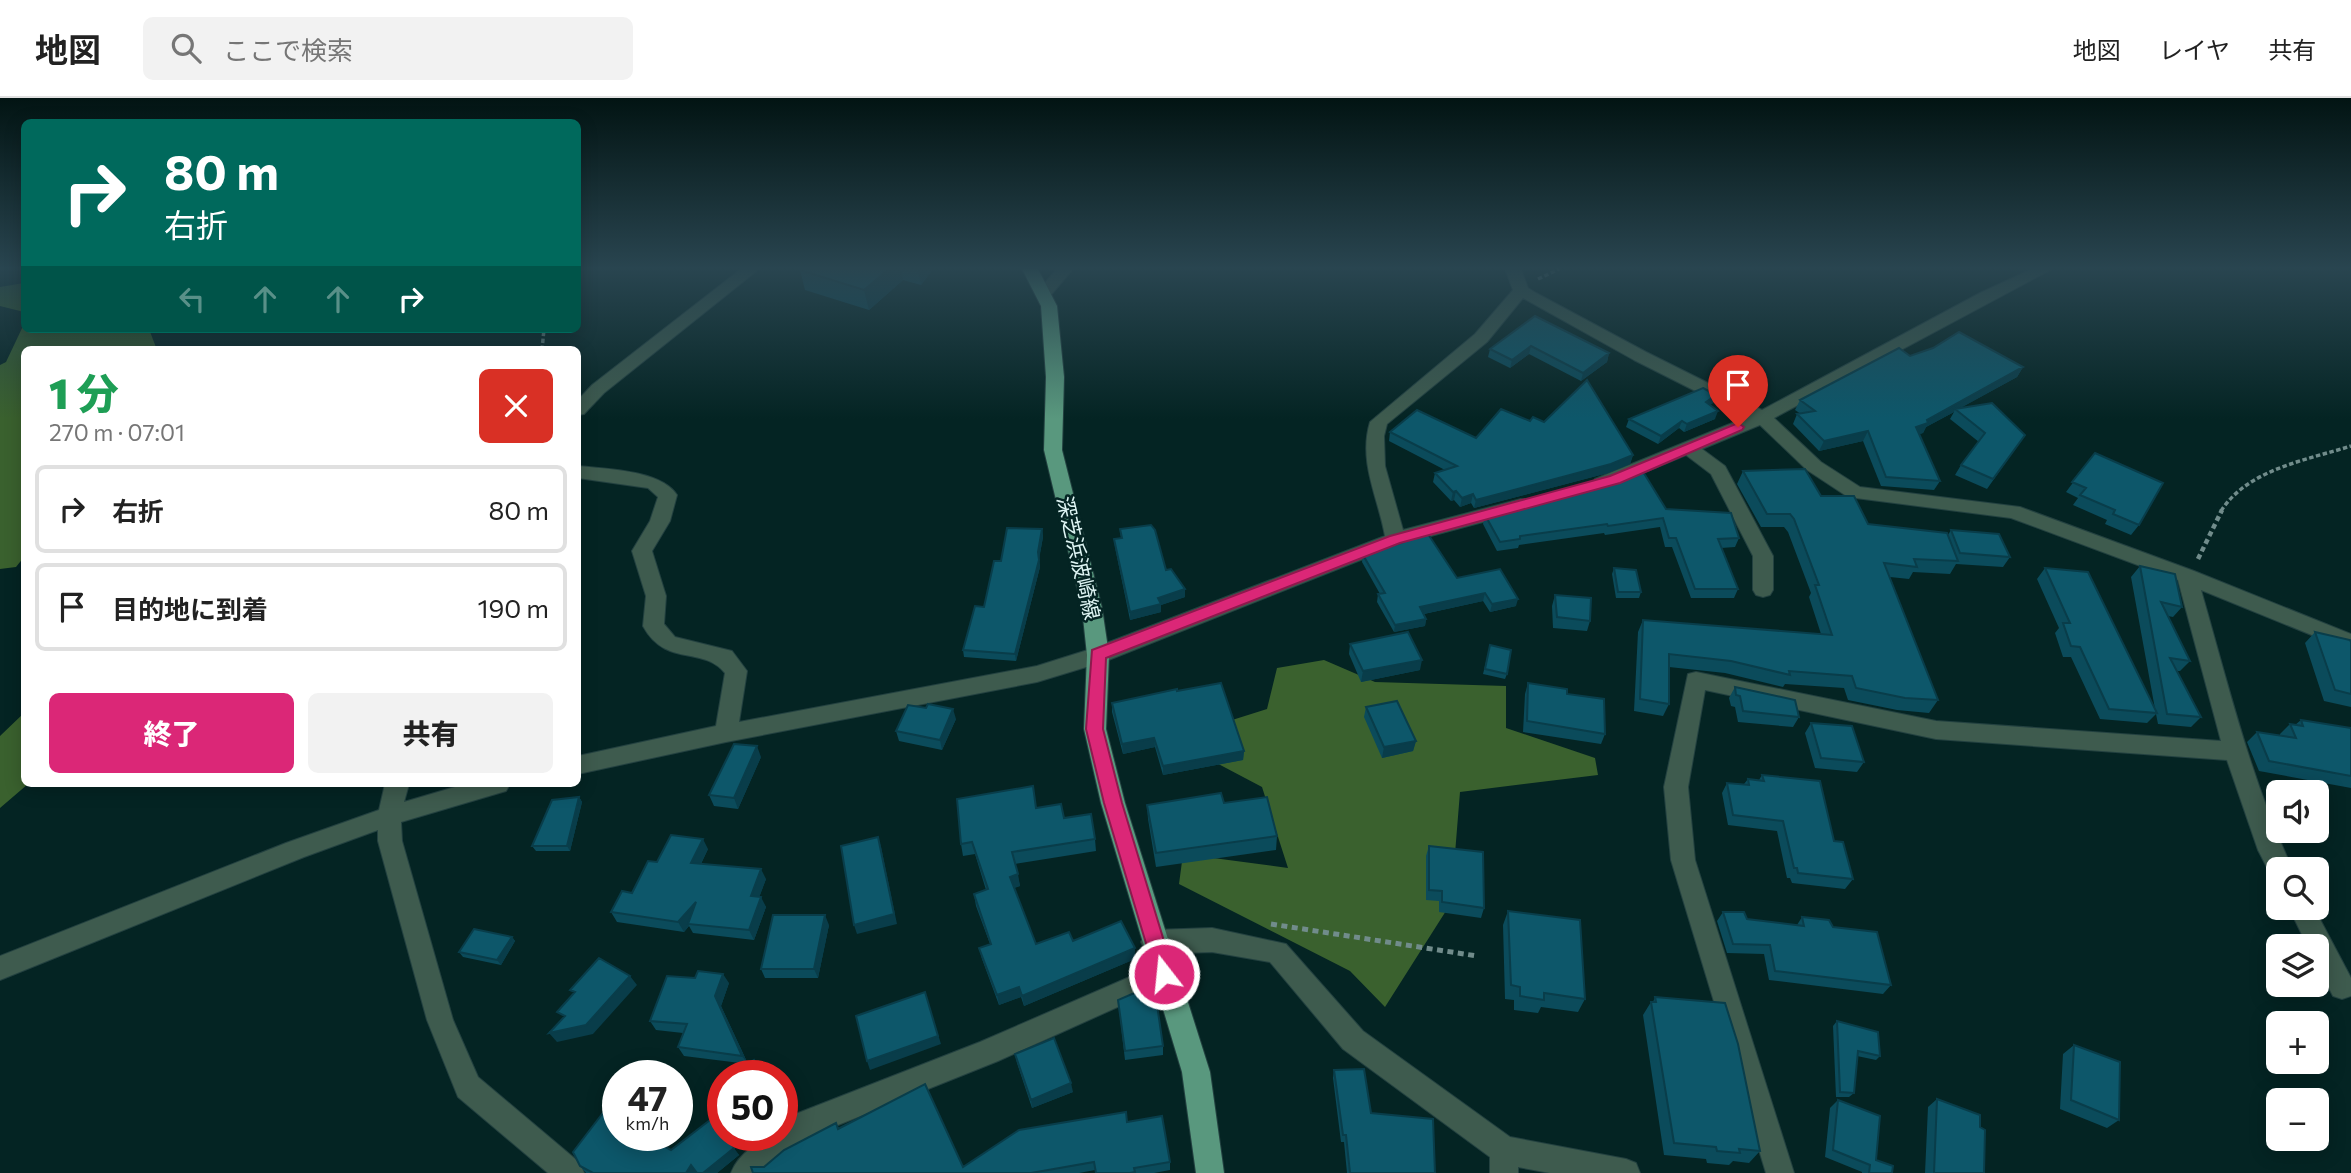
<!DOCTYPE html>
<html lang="ja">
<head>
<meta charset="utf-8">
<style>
  :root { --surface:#fff; --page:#f2f2f2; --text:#222; --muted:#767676; --line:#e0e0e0; --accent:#db2777 }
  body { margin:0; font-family:Commissioner,"Noto Sans JP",sans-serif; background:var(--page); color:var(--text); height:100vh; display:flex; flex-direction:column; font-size:26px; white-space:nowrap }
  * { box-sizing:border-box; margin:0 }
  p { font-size:23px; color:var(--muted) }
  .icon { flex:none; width:38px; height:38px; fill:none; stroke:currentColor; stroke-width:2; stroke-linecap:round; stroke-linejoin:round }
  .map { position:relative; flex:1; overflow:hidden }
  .drawer { position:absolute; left:21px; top:248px; width:560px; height:441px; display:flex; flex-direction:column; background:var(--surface); border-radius:10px; box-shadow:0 4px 18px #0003 }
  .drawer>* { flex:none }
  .banner { position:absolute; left:21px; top:21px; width:560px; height:214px; border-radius:10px; box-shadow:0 4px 18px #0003; background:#00695c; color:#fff; overflow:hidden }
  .tools { position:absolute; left:2266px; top:682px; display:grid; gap:14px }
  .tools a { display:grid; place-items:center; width:63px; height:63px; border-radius:10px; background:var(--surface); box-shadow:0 4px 18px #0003; font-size:35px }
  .speed { position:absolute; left:602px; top:962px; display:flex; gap:14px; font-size:35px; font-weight:700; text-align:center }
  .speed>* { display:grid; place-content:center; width:91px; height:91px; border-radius:50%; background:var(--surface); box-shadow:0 4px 18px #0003; line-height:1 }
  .speed small { font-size:18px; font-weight:400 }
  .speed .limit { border:10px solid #d22; background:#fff; color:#111 }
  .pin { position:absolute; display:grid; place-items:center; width:60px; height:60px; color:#fff; margin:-72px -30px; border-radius:50% 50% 50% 0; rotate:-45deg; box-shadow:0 0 7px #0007 }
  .pin .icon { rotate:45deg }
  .me { position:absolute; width:77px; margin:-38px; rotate:344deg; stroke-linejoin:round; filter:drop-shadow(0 0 5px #0008) }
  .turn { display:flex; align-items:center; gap:24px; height:147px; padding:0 28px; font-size:32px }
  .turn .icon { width:91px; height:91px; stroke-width:2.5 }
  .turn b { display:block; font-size:49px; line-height:60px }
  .lanes { display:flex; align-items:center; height:66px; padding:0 28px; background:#0003; justify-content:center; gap:35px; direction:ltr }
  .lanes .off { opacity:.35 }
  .round { display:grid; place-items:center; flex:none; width:74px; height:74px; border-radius:10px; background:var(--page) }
  .headline { display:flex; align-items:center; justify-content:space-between; height:119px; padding:0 28px }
  h1 { font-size:42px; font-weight:800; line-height:52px; color:#1e9e55 }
  .primary-button { display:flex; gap:14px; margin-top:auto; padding:14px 28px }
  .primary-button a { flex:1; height:80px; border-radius:10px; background:var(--accent); color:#fff; font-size:28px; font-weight:800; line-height:80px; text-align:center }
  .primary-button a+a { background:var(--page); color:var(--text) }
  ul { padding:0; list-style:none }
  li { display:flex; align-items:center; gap:21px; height:88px; margin:0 14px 10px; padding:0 14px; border:4px solid var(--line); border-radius:10px }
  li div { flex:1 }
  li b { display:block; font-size:26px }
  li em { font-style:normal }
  header { display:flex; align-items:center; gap:42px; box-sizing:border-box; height:98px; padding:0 35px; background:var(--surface); border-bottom:2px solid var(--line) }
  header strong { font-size:33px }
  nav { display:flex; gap:38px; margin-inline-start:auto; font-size:24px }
  .search { width:490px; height:63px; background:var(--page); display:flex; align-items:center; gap:18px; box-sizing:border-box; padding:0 24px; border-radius:10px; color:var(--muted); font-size:26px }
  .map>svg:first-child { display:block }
</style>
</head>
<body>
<header>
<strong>地図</strong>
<div class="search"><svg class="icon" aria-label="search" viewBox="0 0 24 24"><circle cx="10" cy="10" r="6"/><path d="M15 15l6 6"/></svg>ここで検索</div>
<nav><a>地図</a><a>レイヤ</a><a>共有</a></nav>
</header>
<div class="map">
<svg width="2351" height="1075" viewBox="0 0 2351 1075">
  <rect width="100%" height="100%" fill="#042423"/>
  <path fill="#3a612e" d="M24 185V214L0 208V189Z
    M24 226V231H149L157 252H24V459L16 469 0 471V267L6 264Z
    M1324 562 1375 584 1506 588V630L1595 660 1598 677 1460 694 1451 805 1385 909 1350 873 1179 786 1183 756 1288 770 1262 689 1207 660 1210 629 1267 611 1277 570Z
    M24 615V686H28L0 710V638Z"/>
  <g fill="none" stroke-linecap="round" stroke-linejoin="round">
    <defs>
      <path id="minor" d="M741 171H759L604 295 584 316 578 317V302L592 287Z
        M1057 171H1073L1050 198H1038L1036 195Z
        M1505 171H1521L1528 190 1536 195 1646 254 1762 312 1980 195 2032 171H2052L1774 320 1821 364 1860 389 2020 409 2194 473 2351 536V553L2201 492C2228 586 2251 683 2293 772H2278V782L2272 779 2258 752 2227 662 1936 641 1705 592 1688 689 1695 762 1794 1075H1766L1671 762 1664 689 1688 576 1696 574 1936 623 2221 643 2178 482 2011 420 1848 399 1807 372 1760 327 1702 351 1725 368 1773 458V492L1770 497 1763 499 1756 497 1753 492V458L1711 376 1686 357 1609 389H1595L1593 385 1595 381 1747 319 1634 262 1523 200 1487 244 1387 326 1384 338 1385 368 1403 432 1521 401 1528 402 1531 407 1528 412 1401 446 1106 563 1037 584 726 644 578 676V658L716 628 725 575C702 547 666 570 643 528L646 498 632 453 650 423 658 399 648 390 578 380V368C606 371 661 372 677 397L670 423 652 453 666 498 664 526 675 539 732 553 747 573 739 624 1037 568 1091 551 1385 438C1378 399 1358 364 1370 324L1475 236 1513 192Z
        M385 686H409L404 704 465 686H510L506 693 401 724 402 743 453 922 478 979 580 1065 584 1075H548L458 999 427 922 378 743V732L304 759 0 882V858L286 745 379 712Z
        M2289 810H2314L2351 880V898L2342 901 2333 898 2317 867V849H2308Z
        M1212 830 1286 846 1363 933 1510 1039 1626 1061 1636 1065 1640 1075H1550L1518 1069V1075H1490V1059L1343 951 1270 864 1212 854 1154 856 1145 852 1141 844 1145 836 1154 832Z
        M1164 864 1173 868 1177 876 1173 884 998 963 813 1037 768 1075H731C738 1056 762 1038 782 1038V1026L793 1017 980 944Z"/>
      <path id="major" d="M1022 171H1038L1057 208 1064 279 1062 352 1102 510 1109 557 1106 631 1125 705 1210 974 1224 1075H1196L1182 974 1101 705 1084 631 1087 557 1082 510 1044 352 1046 279 1041 208Z"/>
    </defs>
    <use href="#minor" stroke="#234140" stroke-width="2"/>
    <use href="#major" stroke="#234140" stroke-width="2"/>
    <path stroke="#718c8b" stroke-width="3.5" stroke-dasharray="4.5 2.5" stroke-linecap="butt" d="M1538 181 1559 171
      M542 252 544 231
      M2221 413C2248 371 2307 362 2351 348"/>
    <path stroke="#718c8b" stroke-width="4.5" stroke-dasharray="5 3.5" stroke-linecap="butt" d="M2198 461 2222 412"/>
    <path stroke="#718c8b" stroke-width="5" stroke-dasharray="6 4.5" stroke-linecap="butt" d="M1271 826 1477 858"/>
    <use href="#minor" fill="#3e5b4e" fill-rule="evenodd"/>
    <use href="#major" fill="#59987e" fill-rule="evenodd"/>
  </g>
  <path fill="#0b4b5b" d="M801 171H933L921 187 903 182 869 212 805 192 800 172Z
    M1535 218 1609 255 1607 264 1581 283 1529 256 1510 270 1488 259 1490 251Z
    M1910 258 2023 269 2017 279 1960 310 2025 337 1987 391 1955 377 1961 367 1979 344 1950 321 1954 314 1926 329 1923 335 1919 336 1940 383 1934 392 1881 388 1863 343 1819 353 1793 326 1797 316H1801L1795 312 1800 302Z
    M1713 305 1710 307 1715 321 1684 334 1679 330 1658 346 1626 329 1629 321Z
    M1530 323 1633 357 1630 366 1608 375 1474 410 1471 405 1460 409 1454 402 1451 403 1433 384 1435 375 1445 372 1389 343 1390 334 1476 340Z
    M2095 355 2139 427 2131 437 2105 426 2107 422 2073 407 2078 400 2066 394Z
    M1743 373 1821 398 1868 426 1948 437 1951 432 2010 459 2003 469 1956 466 1950 476 1913 474 1909 481 1890 479 1938 602 1929 615 1897 612 1848 602 1844 590 1785 586 1783 589 1725 575 1669 569V606L1663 618 1634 613 1638 534 1643 522 1821 536 1809 499 1811 495 1788 434 1784 429H1761L1737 386Z
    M1666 411 1739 440 1735 449 1721 450 1738 491 1734 500H1691L1672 449H1665L1660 429 1605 437 1604 435 1519 447 1518 450 1497 453 1483 426 1485 417Z
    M1042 431 1043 439 1039 460 1040 469 1016 563 964 559 963 552 984 509 1001 463Z
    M1120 431 1166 472 1185 491V499L1161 507V514L1130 522 1115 449 1114 441 1121 440Z
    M1401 442 1457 480 1516 508 1490 514 1483 503 1424 516 1426 521 1425 528 1394 534 1377 504 1378 496H1380L1362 464 1363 457 1401 445Z
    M2140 468 2182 509 2173 519 2168 518 2190 563 2180 573H2177L2201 619 2191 629 2158 626 2156 616 2147 625 2100 621 2071 559H2063L2055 535 2059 530 2037 481 2045 470 2155 611 2131 479Z
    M1614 470 1641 494 1639 500H1616L1612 476Z
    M1555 497 1590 523 1587 533 1553 530 1552 508Z
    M2315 534 2351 544V609L2324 603 2305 545Z
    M1350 546 1420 572 1361 584 1349 556Z
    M1490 547 1507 576 1505 581 1483 576Z
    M1528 585 1567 596 1605 636 1601 646 1523 634 1525 596Z
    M1735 589 1799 619 1793 629 1738 624 1735 609 1731 608 1729 600Z
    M1177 593 1244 653 1243 662 1163 677 1155 649 1123 656 1112 614V605Z
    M1366 609 1416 643 1413 653 1382 660 1364 619Z
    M956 621 942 652 899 643 896 633Z
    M2301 622 2351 630V690L2259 673 2247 644 2257 634 2280 638V636L2290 626 2295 627Z
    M1811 625 1864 664 1857 674 1815 670 1805 635Z
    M761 659 738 711 714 708 709 697Z
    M1762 677 1834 743 1853 781 1845 791 1792 785 1790 780H1787L1777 733 1728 727 1722 695 1727 685 1744 686 1748 681 1759 682Z
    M579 699 582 704 570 753H536L532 748Z
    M1224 705 1277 738 1276 752 1156 769 1148 721 1147 707Z
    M1036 710 1064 720 1095 741 1096 753 1015 766 1020 788 1014 790 1036 846 1073 843 1135 861 1024 908 1021 899 999 907 982 861 979 850 990 846 976 808 974 796 986 792 975 756 963 758 961 746Z
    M1429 748 1484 810 1481 820 1439 814V803L1426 802V758Z
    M708 751 701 766 766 781 759 799 766 809 754 842 693 835 689 828 684 834 617 824 611 814 632 795 657 764Z
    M1508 813 1585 901 1578 914 1541 909 1538 915 1514 912V902L1505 901 1503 827Z
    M1723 814 1747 821 1797 827 1802 819 1833 829 1891 887 1883 896 1769 882 1764 856 1727 855 1717 823Z
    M829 827 818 880H765L761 871Z
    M512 839 515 843 501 867 463 859 459 854Z
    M729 885 721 908 748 966 684 958 678 949 683 935 656 932 650 923Z
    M1655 899 1760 1053 1749 1065 1733 1063 1729 1067 1707 1065 1706 1061 1664 1057 1643 917 1651 904H1653Z
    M1119 911 1163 948V957L1125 962Z
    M1837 923 1880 958 1876 962 1857 958 1854 995 1849 999H1836L1833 928Z
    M2074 947 2119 1022 2107 1030 2060 1011 2063 956Z
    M1015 956 1073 994 1032 1010 1017 965Z
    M1334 972 1371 1015 1435 1075H1347L1344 1044H1341L1333 980Z
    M1937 1001 1980 1029 1984 1075H1925L1928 1009Z
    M1838 1002 1876 1062 1892 1075H1862V1074L1825 1059 1830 1010Z
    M1127 1024 1170 1064V1072L1154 1075H1096L1095 1072 1079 1075H753L836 1025 839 1030 963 1069Z
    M618 1038 671 1052 723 1038 739 1057 717 1075H586L580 1068Z"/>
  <path fill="#093d4a" d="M889 171H901L903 182 869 212 864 192Z
    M918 171H933L921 187Z
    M1531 248 1529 256 1510 270 1512 262Z
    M1609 255 1607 264 1581 283 1583 275Z
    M2023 269 2017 279 1957 312 1955 311 1954 314 1926 329 1923 335 1911 339 1916 329 1927 322Z
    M1716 297 1713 305 1703 312 1706 304Z
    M1718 313 1715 321 1684 334 1687 326Z
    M1682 323 1679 330 1658 346 1661 338Z
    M1868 333 1863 343 1819 353 1824 343Z
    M1633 357 1630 366 1608 375 1474 410 1476 402Z
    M1456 393 1454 402 1451 403 1453 394Z
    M1473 396 1471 405 1460 409 1462 400Z
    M1042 431 1043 439 1039 462 1038 454Z
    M1039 462 1040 469 1016 563 1015 556Z
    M1185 491V499L1161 507V514L1130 522V514L1158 500Z
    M1485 495 1483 503 1419 517 1420 509Z
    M1518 501 1516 508 1490 514 1492 506Z
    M1426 521 1425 528 1394 534 1395 527Z
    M1422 562 1420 572 1361 584 1363 573Z
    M953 611 956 621 942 652 940 642Z
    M1154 640 1155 649 1123 656 1122 646Z
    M1416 643 1413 653 1382 660 1384 649Z
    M757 648 761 659 738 711 734 700Z
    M1244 653 1243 662 1163 677V668Z
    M579 699 582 704 570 753 567 748Z
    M878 739 881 749 897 826 857 836 854 827Z
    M703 741 708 751 696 775 691 765Z
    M761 771 766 781 756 808 751 798Z
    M1018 776 1020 788 1012 790 1010 779Z
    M761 799 766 809 754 842 749 832Z
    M696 804 688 826 689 828 684 834 678 824Z
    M825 817 829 827 818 880 814 871Z
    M512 839 515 843 501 867 497 862Z
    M1135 850V861L1024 908 1022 898Z
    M723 876 729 885 721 908 748 966 742 958 715 898Z
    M630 878 637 887 593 936 557 944 549 935Z
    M1019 889 1021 899 999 907 997 897Z
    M925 894 941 946 870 972 867 963Z
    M1071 985 1073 994 1032 1010 1031 1002Z
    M723 1022V1034L718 1028Z
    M734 1050 739 1057 717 1075H703Z
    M691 1067 697 1075H686Z"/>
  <path fill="#0d576a" stroke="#093d4a" stroke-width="2" d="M801 171H889L864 192 800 172Z
    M1535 218 1609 255 1583 275 1531 248 1512 262 1490 251Z
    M1959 234 2023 269 1927 322 1928 325 1916 329 1940 383 1886 379 1868 333 1824 343 1797 316 1815 313 1800 302 1899 250 1910 258 1933 250Z
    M1587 282 1633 357 1611 366 1476 402 1473 396 1462 400 1456 393 1453 394 1435 375 1457 368 1390 334 1417 312 1476 340 1501 311 1530 323 1533 319 1544 324Z
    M1703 290 1716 297 1706 304 1718 313 1687 326 1682 323 1661 338 1629 321Z
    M1992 305 2025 337 1993 381 1961 367 1985 335 1955 311Z
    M2095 355 2163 385 2139 427 2113 416 2115 412 2080 397 2086 390 2072 384Z
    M1805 371 1821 398H1854L1868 426 1947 435 1958 463 1914 461 1917 469 1884 465 1938 602 1905 600 1856 590 1852 578 1789 573 1790 577 1731 563 1669 556V606L1640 601 1643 522 1832 537 1815 487H1819L1794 421 1790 416H1767L1743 373Z
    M1642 372 1666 411 1731 415 1739 440 1718 441 1738 491H1695L1676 440H1669L1663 420 1608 428 1607 426 1520 438V441L1500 444 1485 417Z
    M1151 427 1155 432 1166 472 1171 471 1185 491 1158 500 1161 506 1130 514 1114 441 1122 440 1120 431Z
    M1007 430 1042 431 1038 454 1039 462 1015 556 963 552 975 508 984 509 994 463H1001Z
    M1951 432 1999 436 2010 459 1960 455Z
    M1428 436 1457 480 1500 471 1518 501 1492 506 1485 495 1420 509 1426 521 1395 527 1378 496 1385 495 1363 457 1403 444 1401 442Z
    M2140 468 2175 476 2182 509 2161 504 2190 563 2170 560 2201 619 2167 616Z
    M1614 470 1636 472 1641 494H1618Z
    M2045 470 2088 474 2157 615 2109 611 2080 549 2071 548 2063 525H2070Z
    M1555 497 1591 500 1590 523 1557 519Z
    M1408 534 1422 562 1363 573 1350 546Z
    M2315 534 2350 542 2351 544V596L2335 592Z
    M1490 547 1511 552 1507 576 1485 571Z
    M1221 585 1244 653 1163 668 1154 640 1122 646 1112 605 1177 591V593Z
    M1528 585 1567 591V596L1604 601 1605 636 1527 623Z
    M1735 589 1795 602 1799 619 1743 613 1740 598 1736 597Z
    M1397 603 1416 643 1384 649 1366 609Z
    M928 606 953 611 940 642 896 633 908 607 926 610Z
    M2301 622 2351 630V678L2269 663 2257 634 2296 640 2290 626 2303 628Z
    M1811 625 1852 628 1864 664 1821 660Z
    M734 646 757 648 734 700 709 697Z
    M1762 677 1820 683 1834 743 1843 744 1853 781 1798 775 1797 770H1794L1783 723 1733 717 1727 685 1749 687 1748 681 1764 683Z
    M1033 688 1036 710 1061 706 1064 720 1091 716 1095 741 1012 754 1018 776 1010 779 1036 846 1069 834 1073 843 1121 823 1135 850 1022 898 1019 889 997 897 979 850 991 846 974 796 988 791 972 744 961 746 957 701Z
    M1221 695 1224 705 1267 699 1277 738 1156 755 1147 707Z
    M579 699 567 748H532L552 702Z
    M671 737 703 741 691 765 761 771 751 798 761 799 749 832 688 826 696 804 678 824 611 814 622 793 632 795 648 763 657 764Z
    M878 739 894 816 854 827 841 748Z
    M1429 748 1483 754 1484 810 1442 804V793L1429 792Z
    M1508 813 1580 822 1585 901 1544 895V902L1520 898V889L1511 887Z
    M1723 814H1744L1747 821 1804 828 1802 819 1829 822 1833 829 1877 834 1891 887 1775 873 1770 847 1733 846Z
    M773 817H825L814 871H761Z
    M474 831 512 839 497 862 459 854Z
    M599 860 630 878 586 927 549 935 565 918 557 914 575 894 570 892Z
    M698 873 723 876 715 898 742 958 678 949 687 926 650 923 667 878 695 880Z
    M1155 893 1163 948 1125 953 1118 902 1132 896Z
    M925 894 938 938 867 963 856 918Z
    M1655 899 1725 905 1738 946 1760 1053 1739 1051 1740 1055 1717 1053 1716 1049 1674 1045 1651 904H1656Z
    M1837 923 1878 934 1880 958 1858 953 1854 995 1840 994Z
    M1054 940 1071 985 1031 1002 1015 956Z
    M2074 947 2120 964 2119 1022 2071 1002Z
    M754 962 763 978H730Z
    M1364 971 1371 1015 1433 1021 1435 1075H1350L1346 1037H1343L1334 972Z
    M925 986 963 1069 1019 1032 1126 1014 1127 1024 1162 1018 1170 1064 1134 1070 1135 1074 1130 1075H1096L1094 1064 1031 1075H753L751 1069H764L784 1052 836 1025 838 1031Z
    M1937 1001 1980 1017V1029L1985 1032 1984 1075H1934Z
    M1838 1002 1880 1018 1876 1062 1893 1068 1892 1075H1869L1870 1067 1833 1052Z
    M609 1007 618 1011V1038H644L671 1052 723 1012V1022L718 1028 723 1034V1038H725L734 1050 703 1075H697L691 1067 686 1075H593L580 1068 573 1054Z"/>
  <linearGradient id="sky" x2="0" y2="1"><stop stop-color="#021413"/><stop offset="0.53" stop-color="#294550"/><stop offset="1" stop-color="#294550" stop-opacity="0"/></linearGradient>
  <rect width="2351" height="321" fill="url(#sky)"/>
  <path fill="#db2777" stroke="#8e194d" stroke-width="2" d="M1738 325 1744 329 1742 332 1620 385 1400 445 1106 560 1103 631 1122 705 1174 876 1171 882 1164 885 1157 882 1104 705 1086 631 1092 552 1390 438 1610 378Z"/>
  <g text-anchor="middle" stroke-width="5" stroke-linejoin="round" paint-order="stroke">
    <g font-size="21" fill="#dff5f4" stroke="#042423">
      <text transform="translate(1078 460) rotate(77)" y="7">深芝浜波崎線</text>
    </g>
  </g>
</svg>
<div class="tools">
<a><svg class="icon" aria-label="sound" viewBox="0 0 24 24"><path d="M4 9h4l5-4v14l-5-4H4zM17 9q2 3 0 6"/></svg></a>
<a><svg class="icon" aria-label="search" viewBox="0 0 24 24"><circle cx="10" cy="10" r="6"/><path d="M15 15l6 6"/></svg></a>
<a><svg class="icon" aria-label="layers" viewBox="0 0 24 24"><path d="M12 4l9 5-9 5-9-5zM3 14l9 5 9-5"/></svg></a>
<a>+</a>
<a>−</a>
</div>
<div class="speed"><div>47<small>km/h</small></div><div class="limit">50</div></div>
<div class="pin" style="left:1738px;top:329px;background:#d93025"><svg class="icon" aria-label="arrive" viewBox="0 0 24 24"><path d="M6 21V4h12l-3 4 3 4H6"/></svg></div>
<svg class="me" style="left:1164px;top:876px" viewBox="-20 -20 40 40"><circle r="17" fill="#db2777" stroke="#fff" stroke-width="3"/><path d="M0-11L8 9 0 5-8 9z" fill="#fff"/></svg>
<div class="banner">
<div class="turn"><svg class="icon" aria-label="right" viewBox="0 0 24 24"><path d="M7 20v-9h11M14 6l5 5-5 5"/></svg><div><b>80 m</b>右折</div></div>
<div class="lanes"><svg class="icon off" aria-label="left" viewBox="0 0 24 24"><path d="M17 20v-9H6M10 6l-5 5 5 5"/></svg><svg class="icon off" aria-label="ahead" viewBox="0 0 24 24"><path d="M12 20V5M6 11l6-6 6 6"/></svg><svg class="icon off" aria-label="ahead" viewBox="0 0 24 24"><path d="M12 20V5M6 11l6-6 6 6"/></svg><svg class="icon" aria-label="right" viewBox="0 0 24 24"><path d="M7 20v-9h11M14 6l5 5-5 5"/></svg></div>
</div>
<section class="drawer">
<div class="headline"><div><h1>1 分</h1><p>270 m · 07:01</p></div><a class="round" style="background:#d93025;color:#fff"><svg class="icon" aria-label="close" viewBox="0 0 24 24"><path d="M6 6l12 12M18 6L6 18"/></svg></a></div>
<ul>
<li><svg class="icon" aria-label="right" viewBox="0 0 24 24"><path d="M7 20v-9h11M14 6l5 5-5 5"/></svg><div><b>右折</b></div><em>80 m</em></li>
<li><svg class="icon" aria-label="arrive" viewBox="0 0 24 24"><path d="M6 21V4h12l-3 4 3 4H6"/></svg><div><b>目的地に到着</b></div><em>190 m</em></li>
</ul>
<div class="primary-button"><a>終了</a><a>共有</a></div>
</section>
</div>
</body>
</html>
